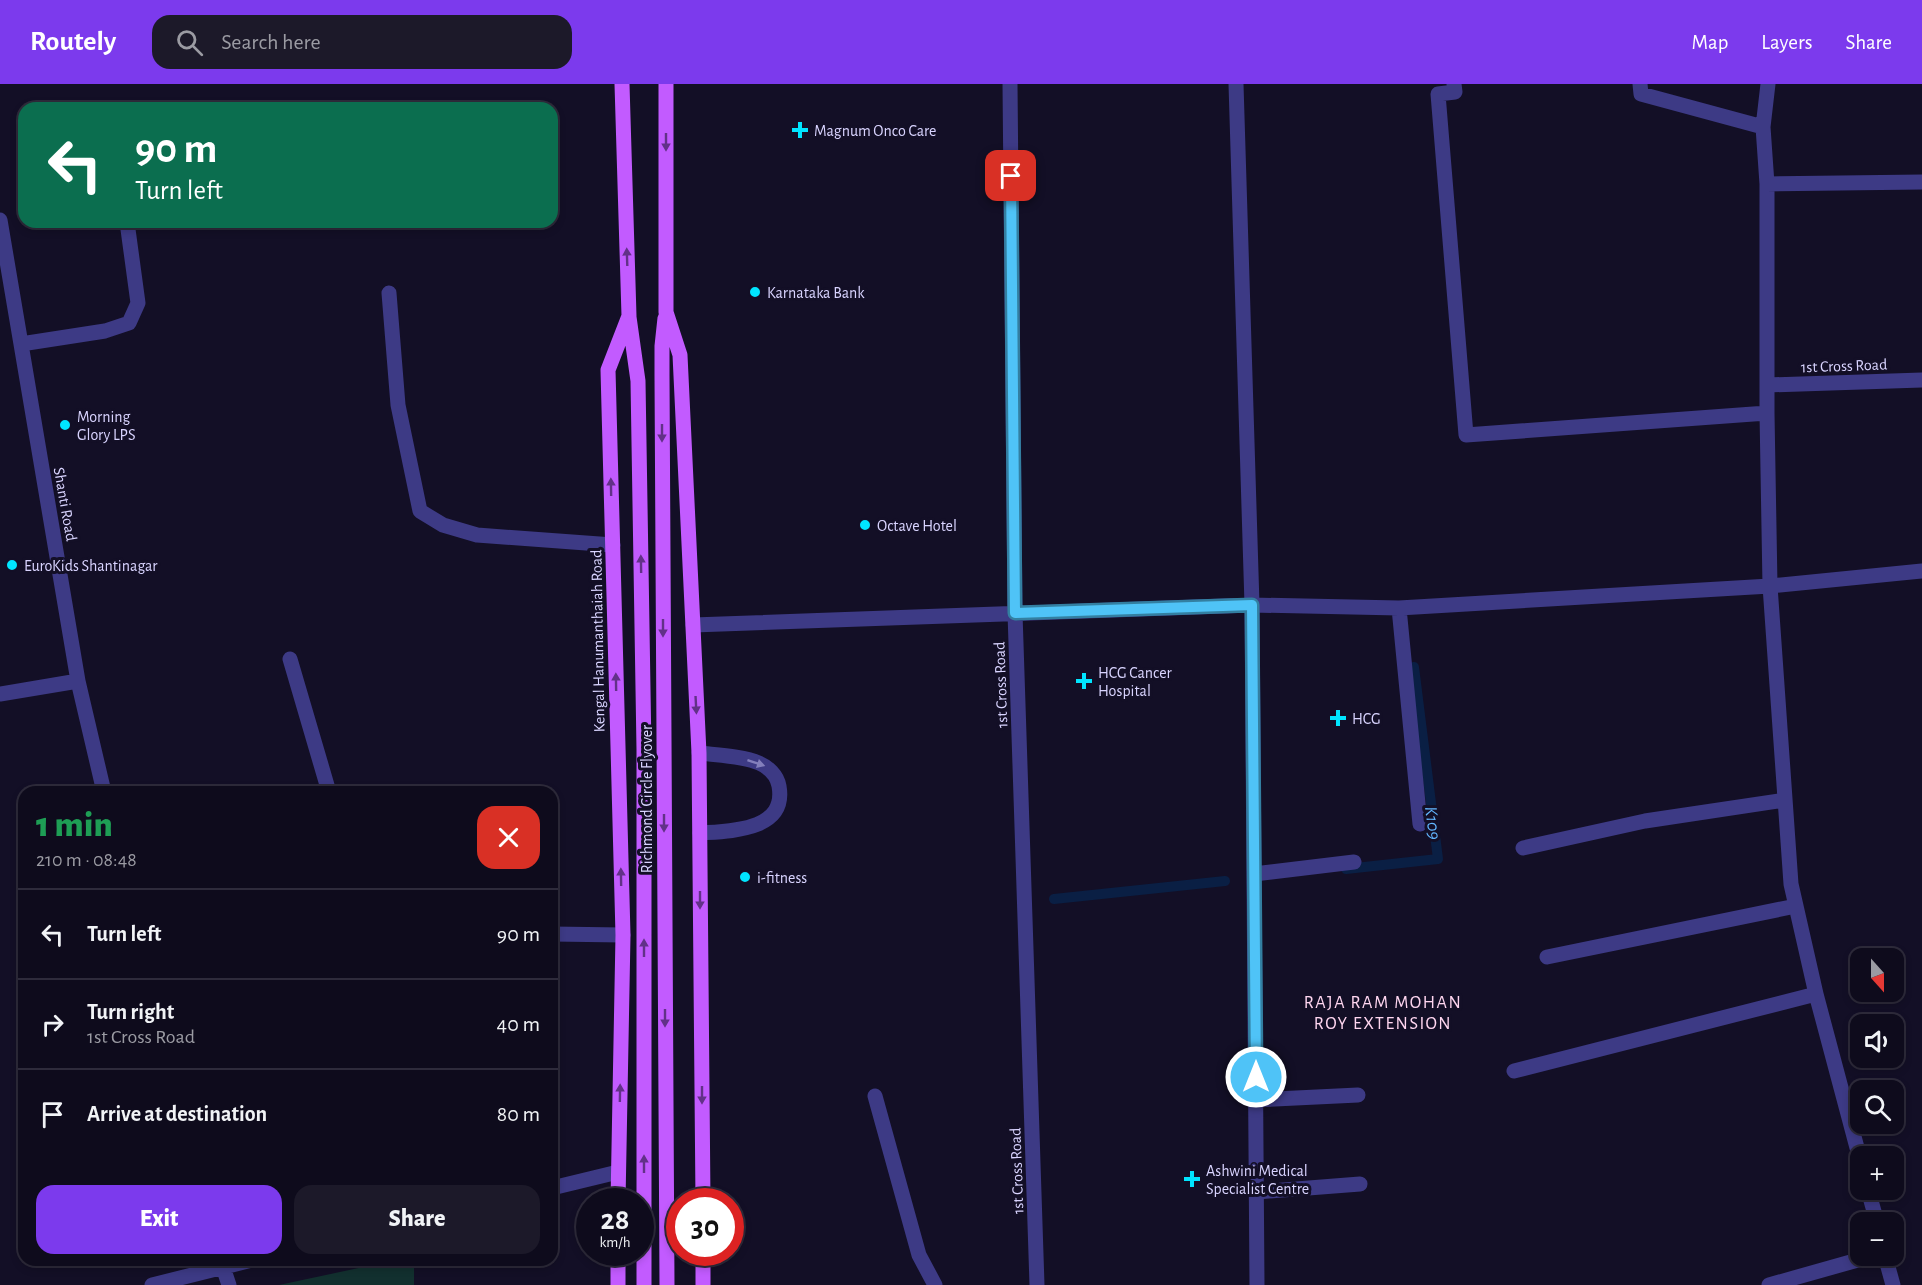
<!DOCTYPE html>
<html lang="en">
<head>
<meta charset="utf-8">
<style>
  :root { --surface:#0e0b1c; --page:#1c1929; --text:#f1f3f6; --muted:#9b9ba3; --line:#2e2b3b; --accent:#7c3aed }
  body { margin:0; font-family:"Alegreya Sans",sans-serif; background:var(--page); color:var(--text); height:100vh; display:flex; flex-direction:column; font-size:22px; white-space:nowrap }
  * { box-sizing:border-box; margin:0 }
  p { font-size:20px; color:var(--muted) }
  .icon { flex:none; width:33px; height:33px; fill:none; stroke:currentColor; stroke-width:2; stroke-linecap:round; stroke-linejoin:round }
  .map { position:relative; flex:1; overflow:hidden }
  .sheet { position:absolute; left:18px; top:702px; width:540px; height:480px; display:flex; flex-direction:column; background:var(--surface); border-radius:18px; box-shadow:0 3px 9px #0003,0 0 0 2px var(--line) }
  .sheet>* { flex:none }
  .top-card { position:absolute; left:18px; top:18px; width:540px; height:126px; border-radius:18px; box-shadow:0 3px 9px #0003,0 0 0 2px var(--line); background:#0b6e4f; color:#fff; overflow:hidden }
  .needle { width:39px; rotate:159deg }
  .buttons { position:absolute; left:1850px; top:864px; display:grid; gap:12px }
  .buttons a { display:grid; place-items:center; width:54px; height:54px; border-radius:12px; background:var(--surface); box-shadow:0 3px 9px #0003,0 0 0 2px var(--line); font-size:30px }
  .speed { position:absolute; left:576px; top:1104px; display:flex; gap:12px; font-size:30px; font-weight:700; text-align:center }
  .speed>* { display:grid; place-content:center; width:78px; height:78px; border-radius:50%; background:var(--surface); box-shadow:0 3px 9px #0003,0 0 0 2px var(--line); line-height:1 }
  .speed small { font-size:15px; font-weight:400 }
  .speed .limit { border:9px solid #d22; background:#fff; color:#111 }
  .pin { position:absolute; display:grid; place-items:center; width:51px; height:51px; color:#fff; margin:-26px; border-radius:12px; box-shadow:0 3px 9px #0006 }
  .me { position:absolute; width:66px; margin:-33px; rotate:0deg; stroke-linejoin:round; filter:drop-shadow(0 0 4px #0008) }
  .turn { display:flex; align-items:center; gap:21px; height:126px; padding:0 18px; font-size:27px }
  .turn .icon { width:78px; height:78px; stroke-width:2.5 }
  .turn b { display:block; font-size:42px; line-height:51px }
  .round { display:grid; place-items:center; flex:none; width:63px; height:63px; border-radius:18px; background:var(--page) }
  .overview { display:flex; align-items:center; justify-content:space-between; height:102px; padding:0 18px }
  h1 { font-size:36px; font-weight:800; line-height:45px; color:#1e9e55 }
  .action { display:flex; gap:12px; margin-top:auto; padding:12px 18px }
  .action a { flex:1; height:69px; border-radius:18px; background:var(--accent); color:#fff; font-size:24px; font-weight:800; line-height:69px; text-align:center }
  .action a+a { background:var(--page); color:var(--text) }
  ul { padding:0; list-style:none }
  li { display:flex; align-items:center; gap:18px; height:90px; padding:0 18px; border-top:2px solid var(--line) }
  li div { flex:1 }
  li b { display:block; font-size:22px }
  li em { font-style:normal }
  header { display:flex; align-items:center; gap:36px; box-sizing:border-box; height:84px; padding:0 30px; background:var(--accent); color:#fff }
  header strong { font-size:28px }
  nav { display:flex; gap:33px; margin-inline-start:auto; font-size:21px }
  .search { width:420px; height:54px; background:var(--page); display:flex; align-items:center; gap:15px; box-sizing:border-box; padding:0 21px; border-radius:18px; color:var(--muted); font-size:22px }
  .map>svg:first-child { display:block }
</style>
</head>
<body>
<header>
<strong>Routely</strong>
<div class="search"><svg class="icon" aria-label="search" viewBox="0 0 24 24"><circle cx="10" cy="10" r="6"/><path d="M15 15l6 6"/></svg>Search here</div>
<nav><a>Map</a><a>Layers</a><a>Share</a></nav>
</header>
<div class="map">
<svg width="1922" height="1201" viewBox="0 0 1922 1201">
  <rect width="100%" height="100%" fill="#130f26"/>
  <path fill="#12302f" d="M396 1176H414V1201H279Z"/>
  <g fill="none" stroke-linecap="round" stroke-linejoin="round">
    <path stroke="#0a1f44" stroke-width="10" d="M1346 785 1438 775 1414 583
      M1054 815 1225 797"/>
    <path stroke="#3d3a85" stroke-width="15" d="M1010 0 1015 529 1037 1201
      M1236 0 1252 521 1257 1201
      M1454 0 1455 8 1438 10 1466 351 1767 329
      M1640 0 1641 10 1763 43 1767 100V329L1770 502 1791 800 1816 910 1860 1075
      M1763 43 1768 0
      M1767 100 1922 98
      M0 136 78 597 104 708
      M389 209 398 321 420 427 443 441 477 451 613 461
      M21 260 105 247 129 239 138 219 127 138
      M1767 301 1922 296
      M1399 524 1420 740
      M693 541 1252 521 1399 524 1770 502 1922 487
      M290 575 329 708
      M0 610 78 597
      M699 669C716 671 743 672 759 679 768 683 777 691 779 702 787 747 730 747 700 749
      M1523 764 1645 737 1785 716
      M1254 790 1354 778
      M552 850 623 851
      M1547 873 1796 822
      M1514 987 1816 910
      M875 1012 919 1171 935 1201
      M1256 1016 1358 1011
      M552 1104 618 1088
      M1868 1106 1877 1138
      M1257 1108 1360 1100
      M1885 1172 1893 1201
      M223 1183 229 1201
      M152 1201 252 1176
      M1769 1201 1872 1172"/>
    <path stroke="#c25bff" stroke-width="15" d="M666 0V228L680 271 699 669 703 1118
      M629 233 638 297 644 666V1201
      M665 234 662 262V291L667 1201
      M618 1118 623 851 608 286 629 232 622 0
      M618 1168V1201
      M703 1168V1201"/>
  </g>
  <defs><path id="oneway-solid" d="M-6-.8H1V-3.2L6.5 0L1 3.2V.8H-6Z" transform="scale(1.5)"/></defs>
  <g fill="#623188">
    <use href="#oneway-solid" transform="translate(666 58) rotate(90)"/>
    <use href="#oneway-solid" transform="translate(627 173) rotate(-92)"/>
    <use href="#oneway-solid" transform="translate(662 349) rotate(90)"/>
    <use href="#oneway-solid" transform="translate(611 403) rotate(-91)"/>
    <use href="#oneway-solid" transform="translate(641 480) rotate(-91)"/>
    <use href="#oneway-solid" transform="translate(663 544) rotate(90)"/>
    <use href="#oneway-solid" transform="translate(616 598) rotate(-91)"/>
    <use href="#oneway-solid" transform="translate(696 621) rotate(87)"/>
    <use href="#oneway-solid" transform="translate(664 739) rotate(90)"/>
    <use href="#oneway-solid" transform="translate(621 793) rotate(-91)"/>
    <use href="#oneway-solid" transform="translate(700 816) rotate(90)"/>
    <use href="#oneway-solid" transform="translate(644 864) rotate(-90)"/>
    <use href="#oneway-solid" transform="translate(665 934) rotate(90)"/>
    <use href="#oneway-solid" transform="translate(620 1009) rotate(-89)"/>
    <use href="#oneway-solid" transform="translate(702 1011) rotate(90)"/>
    <use href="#oneway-solid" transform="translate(644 1080) rotate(-90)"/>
  </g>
  <use fill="#837fbc" href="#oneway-solid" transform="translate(756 679) rotate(18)"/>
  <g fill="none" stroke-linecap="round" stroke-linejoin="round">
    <defs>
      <path id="route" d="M1011 92 1015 529 1252 521 1256 993"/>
    </defs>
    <use href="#route" stroke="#337fa1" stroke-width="15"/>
    <use href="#route" stroke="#4fc3f7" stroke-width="10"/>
  </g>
  <g fill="#00e5ff" stroke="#130f26" stroke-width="2">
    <path d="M797 37h6v6h6v6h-6v6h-6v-6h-6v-6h6z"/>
    <circle cx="755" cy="208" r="6"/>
    <circle cx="65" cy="341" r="6"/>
    <circle cx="865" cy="441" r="6"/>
    <circle cx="12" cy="481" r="6"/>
    <path d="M1081 588h6v6h6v6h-6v6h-6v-6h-6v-6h6z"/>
    <path d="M1335 625h6v6h6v6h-6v6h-6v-6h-6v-6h6z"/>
    <circle cx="745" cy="793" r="6"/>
    <path d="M1189 1086h6v6h6v6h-6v6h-6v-6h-6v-6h6z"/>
  </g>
  <g text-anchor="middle" stroke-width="6" stroke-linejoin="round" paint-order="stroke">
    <g font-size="16" fill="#d9d4ff" stroke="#130f26" text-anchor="start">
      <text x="814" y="52">Magnum Onco Care</text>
      <text x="767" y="214">Karnataka Bank</text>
      <text x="77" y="338">Morning<tspan x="77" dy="18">Glory LPS</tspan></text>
      <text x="877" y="447">Octave Hotel</text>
      <text x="24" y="487">EuroKids Shantinagar</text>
      <text x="1098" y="594">HCG Cancer<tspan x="1098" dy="18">Hospital</tspan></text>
      <text x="1352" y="640">HCG</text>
      <text x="757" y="799">i-fitness</text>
      <text x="1206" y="1092">Ashwini Medical<tspan x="1206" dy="18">Specialist Centre</tspan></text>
    </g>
    <g font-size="16" fill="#d9d4ff" stroke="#130f26">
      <text transform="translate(1844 281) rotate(-2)" y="6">1st Cross Road</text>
      <text transform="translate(66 420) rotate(80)" y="6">Shanti Road</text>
      <text transform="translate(597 557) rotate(-91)" y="6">Kengal Hanumanthaiah Road</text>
      <text transform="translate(1000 601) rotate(-92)" y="6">1st Cross Road</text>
      <text transform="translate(646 715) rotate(-90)" y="6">Richmond Circle Flyover</text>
      <text transform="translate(1016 1087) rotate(-92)" y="6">1st Cross Road</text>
    </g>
    <g font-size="18" font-style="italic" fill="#62b6ff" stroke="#130f26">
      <text transform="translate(1433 739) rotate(83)" y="6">K109</text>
    </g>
    <g font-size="18" letter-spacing="1.5" fill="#ffd6f0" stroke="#130f26">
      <text x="1383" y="924">RAJA RAM MOHAN<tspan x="1383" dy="21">ROY EXTENSION</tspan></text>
    </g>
  </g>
</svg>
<div class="buttons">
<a><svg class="needle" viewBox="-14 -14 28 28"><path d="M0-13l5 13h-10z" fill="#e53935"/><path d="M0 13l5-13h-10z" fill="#9b9ba3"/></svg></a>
<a><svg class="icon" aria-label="sound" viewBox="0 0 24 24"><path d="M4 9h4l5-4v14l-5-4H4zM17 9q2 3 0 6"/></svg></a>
<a><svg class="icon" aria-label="search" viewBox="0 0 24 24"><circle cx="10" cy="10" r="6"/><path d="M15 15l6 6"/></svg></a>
<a>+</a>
<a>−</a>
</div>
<div class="speed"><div>28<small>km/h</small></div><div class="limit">30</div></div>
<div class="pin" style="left:1011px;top:92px;background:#d93025"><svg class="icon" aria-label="arrive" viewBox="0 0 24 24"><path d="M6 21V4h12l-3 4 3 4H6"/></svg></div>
<svg class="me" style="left:1256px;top:993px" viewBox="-20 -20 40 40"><circle r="17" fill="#4fc3f7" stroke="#fff" stroke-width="3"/><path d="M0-11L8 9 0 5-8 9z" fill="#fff"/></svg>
<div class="top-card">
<div class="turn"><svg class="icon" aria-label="left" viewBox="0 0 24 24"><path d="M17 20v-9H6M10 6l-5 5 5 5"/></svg><div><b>90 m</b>Turn left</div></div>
</div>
<section class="sheet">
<div class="overview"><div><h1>1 min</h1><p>210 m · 08:48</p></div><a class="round" style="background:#d93025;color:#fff"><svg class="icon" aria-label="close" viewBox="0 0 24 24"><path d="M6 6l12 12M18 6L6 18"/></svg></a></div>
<ul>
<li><svg class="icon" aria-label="left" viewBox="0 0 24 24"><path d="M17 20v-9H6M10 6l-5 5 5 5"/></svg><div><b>Turn left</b></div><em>90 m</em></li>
<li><svg class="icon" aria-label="right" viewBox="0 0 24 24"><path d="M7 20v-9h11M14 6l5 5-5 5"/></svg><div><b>Turn right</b><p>1st Cross Road</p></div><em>40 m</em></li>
<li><svg class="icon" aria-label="arrive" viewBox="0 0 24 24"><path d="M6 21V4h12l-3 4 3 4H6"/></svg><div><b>Arrive at destination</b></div><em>80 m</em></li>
</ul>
<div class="action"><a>Exit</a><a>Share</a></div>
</section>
</div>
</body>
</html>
